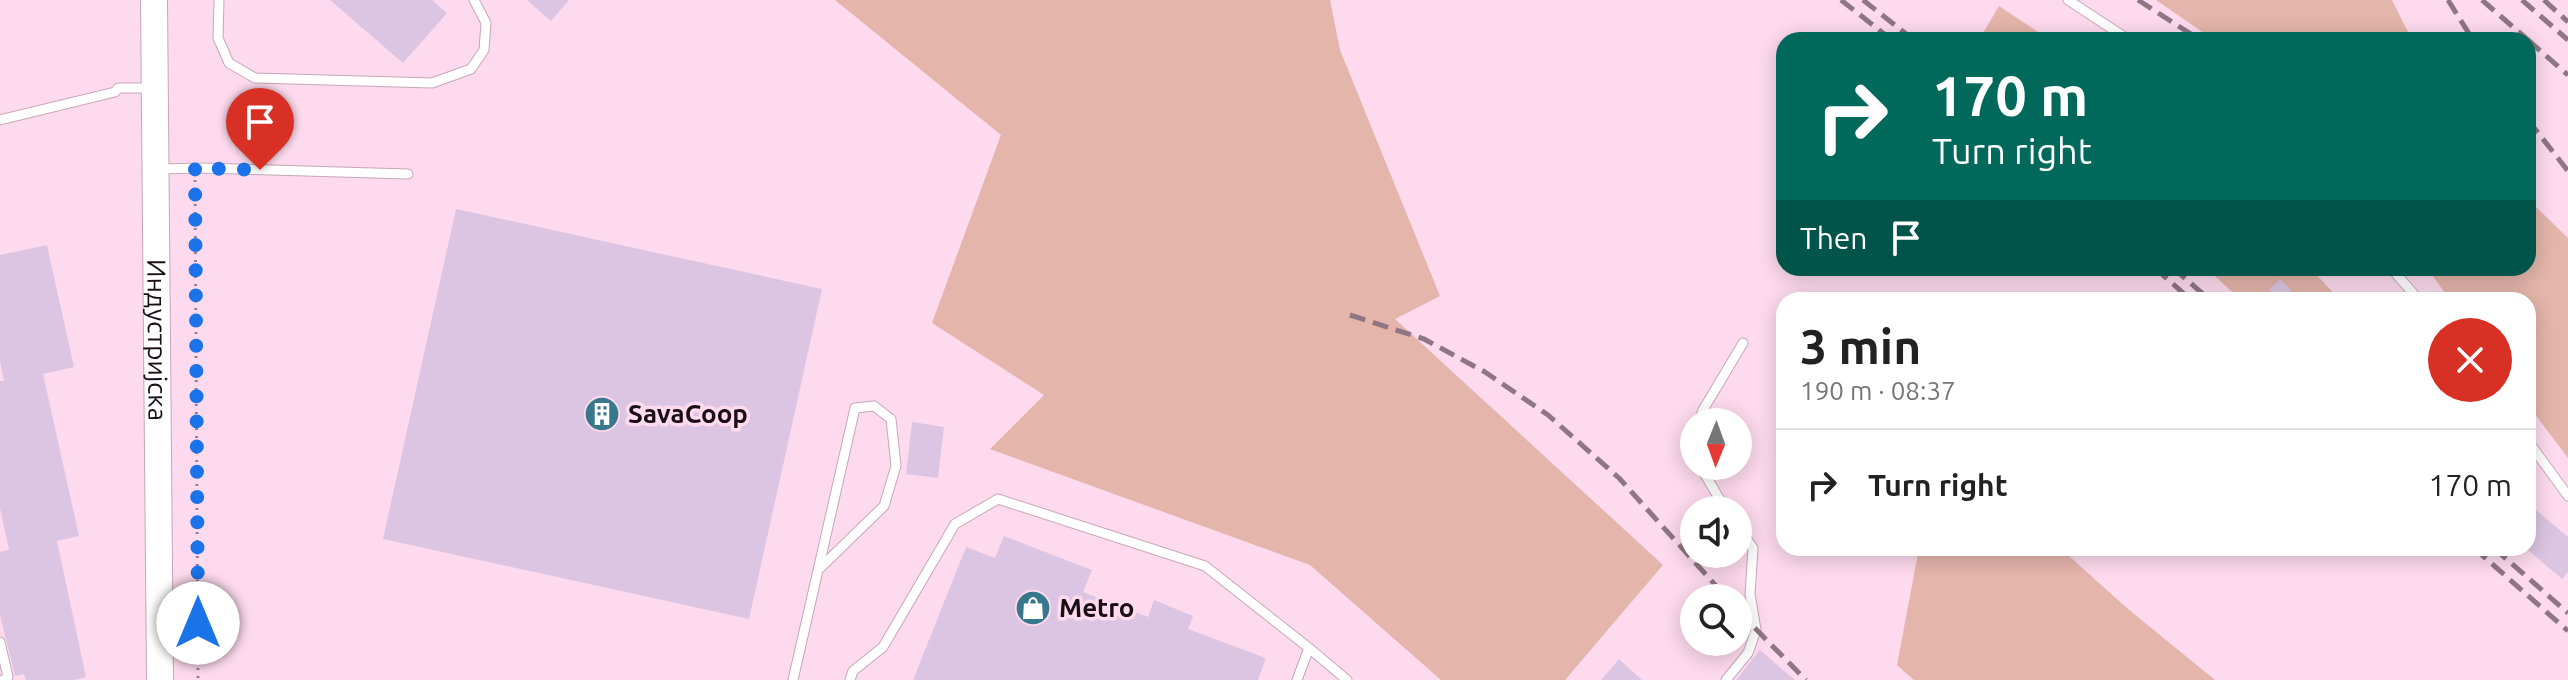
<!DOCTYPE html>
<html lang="en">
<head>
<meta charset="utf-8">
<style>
  :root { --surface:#fff; --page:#f2f2f2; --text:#222; --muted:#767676; --line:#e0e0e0 }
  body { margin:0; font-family:Ubuntu,sans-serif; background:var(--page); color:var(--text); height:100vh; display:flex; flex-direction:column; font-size:30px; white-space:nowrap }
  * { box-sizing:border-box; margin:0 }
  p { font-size:26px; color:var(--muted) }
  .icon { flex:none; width:44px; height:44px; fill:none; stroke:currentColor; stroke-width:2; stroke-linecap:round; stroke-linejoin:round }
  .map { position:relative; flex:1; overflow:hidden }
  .panel { position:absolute; left:1776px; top:292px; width:760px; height:264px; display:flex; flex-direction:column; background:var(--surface); border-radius:24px; box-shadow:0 4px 20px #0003 }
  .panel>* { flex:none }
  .banner { position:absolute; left:1776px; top:32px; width:760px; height:244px; border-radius:24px; box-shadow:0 4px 20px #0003; background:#00695c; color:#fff; overflow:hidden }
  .needle { width:52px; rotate:181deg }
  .buttons { position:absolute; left:1680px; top:408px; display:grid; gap:16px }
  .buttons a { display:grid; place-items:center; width:72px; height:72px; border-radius:50%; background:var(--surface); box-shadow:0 4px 20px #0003; font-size:40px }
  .pin { position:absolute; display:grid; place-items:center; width:68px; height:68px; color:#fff; margin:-82px -34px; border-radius:50% 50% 50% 0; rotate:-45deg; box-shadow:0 0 8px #0007 }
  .pin .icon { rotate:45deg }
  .me { position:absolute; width:88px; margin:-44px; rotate:0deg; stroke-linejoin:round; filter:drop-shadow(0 0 6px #0008) }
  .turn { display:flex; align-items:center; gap:28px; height:168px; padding:0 24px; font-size:36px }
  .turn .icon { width:104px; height:104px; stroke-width:2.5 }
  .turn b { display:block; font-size:56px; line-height:68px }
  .then { display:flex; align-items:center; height:76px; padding:0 24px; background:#0003; gap:16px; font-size:30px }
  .round { display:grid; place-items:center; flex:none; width:84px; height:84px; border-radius:42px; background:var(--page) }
  .summary { display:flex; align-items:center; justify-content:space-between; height:136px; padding:0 24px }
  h1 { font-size:48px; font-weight:700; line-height:60px }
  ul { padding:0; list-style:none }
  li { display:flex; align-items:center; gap:24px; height:112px; padding:0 24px; border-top:2px solid var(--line) }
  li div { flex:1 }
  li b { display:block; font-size:30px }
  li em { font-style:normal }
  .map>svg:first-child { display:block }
</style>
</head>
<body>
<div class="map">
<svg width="2568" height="680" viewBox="0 0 2568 680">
  <rect width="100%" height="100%" fill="#fddaed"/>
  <path fill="#e4b5ab" d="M835 0H1330L1340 50 1440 296 1395 319 1663 565 1565 680H1441L1310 565 990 449 1044 395 932 323 1001 135Z
    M2156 0H2392L2412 40H2214Z
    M1999 6 2050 40H1979Z
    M2528 199 2568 238V458L2528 405V300H2450L2427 268H2528Z
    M2206 268H2310L2340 300H2241Z
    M1919 548H2060L2128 609 2215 680H1914L1897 665Z"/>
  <path fill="#dcc5e2" d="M330 0H432L447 13 403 63Z
    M527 0H569L551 21Z
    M456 209 822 289 749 619 383 539Z
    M47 245 74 367 43 374 79 536 57 541 86 677 74 680H26L24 674 15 676 0 615V552L9 550 0 508V381H4L0 361V255Z
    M2280 279 2294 293 2287 300H2279L2269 290Z
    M912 422 944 427 938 478 906 474Z
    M2528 503 2568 537V572L2562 579 2528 550Z
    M1004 536 1092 570 1083 592 1148 617 1154 600 1193 616 1188 629 1266 658 1258 680H913L966 547 995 558Z
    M1760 650 1795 680H1736Z
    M1619 659 1642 680H1601Z"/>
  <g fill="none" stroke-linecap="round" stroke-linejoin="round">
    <defs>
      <path id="lane" d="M219 0 218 38 229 63 255 78 432 83 471 69 484 50 486 23 474 0
        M2068 0 2129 40
        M0 120 115 92 118 88H152
        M159 169 201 168 408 174
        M2391 268 2419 300
        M1699 422 1703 410 1743 343
        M2528 441 2568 496
        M1700 466 1726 510
        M0 642 8 677 3 680
        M793 680 855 408 874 406 891 419 896 466 884 506 819 569
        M850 680 853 671 883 647 955 524 998 499 1205 566 1309 648
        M1297 680 1309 648 1347 680
        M1726 680 1748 653 1756 630 1750 594 1753 548 1738 527"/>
      <g id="secondary">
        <path id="s1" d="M154 0 160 680"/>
      </g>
    </defs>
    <use href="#lane" stroke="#c8a6b9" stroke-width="11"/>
    <use href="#secondary" stroke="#c8a6b9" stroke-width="28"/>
    <path stroke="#99808e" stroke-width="3" stroke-dasharray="2 6" stroke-linecap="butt" d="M195 180 198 680"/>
    <use href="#lane" stroke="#fff" stroke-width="9"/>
    <use href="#secondary" stroke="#fff" stroke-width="26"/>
    <path stroke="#8e7683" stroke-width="5" stroke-dasharray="16 8" stroke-linecap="butt" d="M1841 0 1892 40
      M1863 0 1914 40
      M2138 0 2200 40
      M2448 0 2473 40
      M2482 0 2528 40
      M2522 0 2568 40
      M2544 0 2568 22
      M2528 40 2568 75
      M2528 120 2568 171
      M2155 268 2191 300
      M2173 268 2210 300
      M1350 315 1424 339 1485 372 1548 415 1619 478 1727 598
      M2474 548 2568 631
      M2494 548 2568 613
      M1738 611 1806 680"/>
  </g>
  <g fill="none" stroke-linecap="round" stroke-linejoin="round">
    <path stroke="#1a73e8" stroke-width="14" stroke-dasharray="0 25.2" d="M198 623 195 168 260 170"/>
  </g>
  <defs>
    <symbol id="building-disc" viewBox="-11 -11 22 22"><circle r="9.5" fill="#38788c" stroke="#fddaed"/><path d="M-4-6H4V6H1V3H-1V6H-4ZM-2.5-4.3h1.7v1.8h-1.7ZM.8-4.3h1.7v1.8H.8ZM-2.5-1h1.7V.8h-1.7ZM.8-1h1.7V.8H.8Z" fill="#fff"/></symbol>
    <symbol id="shop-disc" viewBox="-11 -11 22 22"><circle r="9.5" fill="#38788c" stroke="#fddaed"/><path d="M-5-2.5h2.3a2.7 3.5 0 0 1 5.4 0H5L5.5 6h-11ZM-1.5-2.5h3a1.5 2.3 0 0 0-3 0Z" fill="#fff"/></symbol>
  </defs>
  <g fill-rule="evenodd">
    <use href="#building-disc" x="582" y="394" width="40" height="40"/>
    <use href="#shop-disc" x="1013" y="588" width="40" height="40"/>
  </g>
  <g text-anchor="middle" stroke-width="7" stroke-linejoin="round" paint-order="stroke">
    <g font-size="26" fill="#1a0e15" stroke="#fddaed">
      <text dy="9" stroke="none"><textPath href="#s1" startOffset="340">Индустријска</textPath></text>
    </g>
    <g font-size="26" font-weight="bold" fill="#1a0e15" stroke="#fddaed" text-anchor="start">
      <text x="628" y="423">SavaCoop</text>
      <text x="1059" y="617">Metro</text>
    </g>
  </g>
</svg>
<div class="buttons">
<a><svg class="needle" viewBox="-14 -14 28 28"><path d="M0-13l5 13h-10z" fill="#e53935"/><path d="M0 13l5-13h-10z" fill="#767676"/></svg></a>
<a><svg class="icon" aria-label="sound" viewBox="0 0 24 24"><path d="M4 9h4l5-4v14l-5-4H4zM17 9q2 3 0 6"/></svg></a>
<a><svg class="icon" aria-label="search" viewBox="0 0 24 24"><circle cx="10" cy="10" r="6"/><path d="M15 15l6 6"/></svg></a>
</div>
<div class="pin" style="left:260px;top:170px;background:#d93025"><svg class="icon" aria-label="arrive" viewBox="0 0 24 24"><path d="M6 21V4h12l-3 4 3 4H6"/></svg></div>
<svg class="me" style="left:198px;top:623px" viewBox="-20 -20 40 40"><circle r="19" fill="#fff"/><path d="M0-13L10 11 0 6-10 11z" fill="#1a73e8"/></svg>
<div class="banner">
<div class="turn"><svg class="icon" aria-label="right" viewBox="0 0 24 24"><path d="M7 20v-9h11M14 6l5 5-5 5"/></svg><div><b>170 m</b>Turn right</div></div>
<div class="then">Then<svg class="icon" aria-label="arrive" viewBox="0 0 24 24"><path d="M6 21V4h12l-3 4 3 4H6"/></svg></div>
</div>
<section class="panel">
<div class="summary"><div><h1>3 min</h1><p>190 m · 08:37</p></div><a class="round" style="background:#d93025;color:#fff"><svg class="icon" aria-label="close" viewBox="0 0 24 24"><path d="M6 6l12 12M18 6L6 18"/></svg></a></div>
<ul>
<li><svg class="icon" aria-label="right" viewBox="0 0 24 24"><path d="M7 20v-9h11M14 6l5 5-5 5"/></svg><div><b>Turn right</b></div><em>170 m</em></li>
</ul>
</section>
</div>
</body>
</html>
